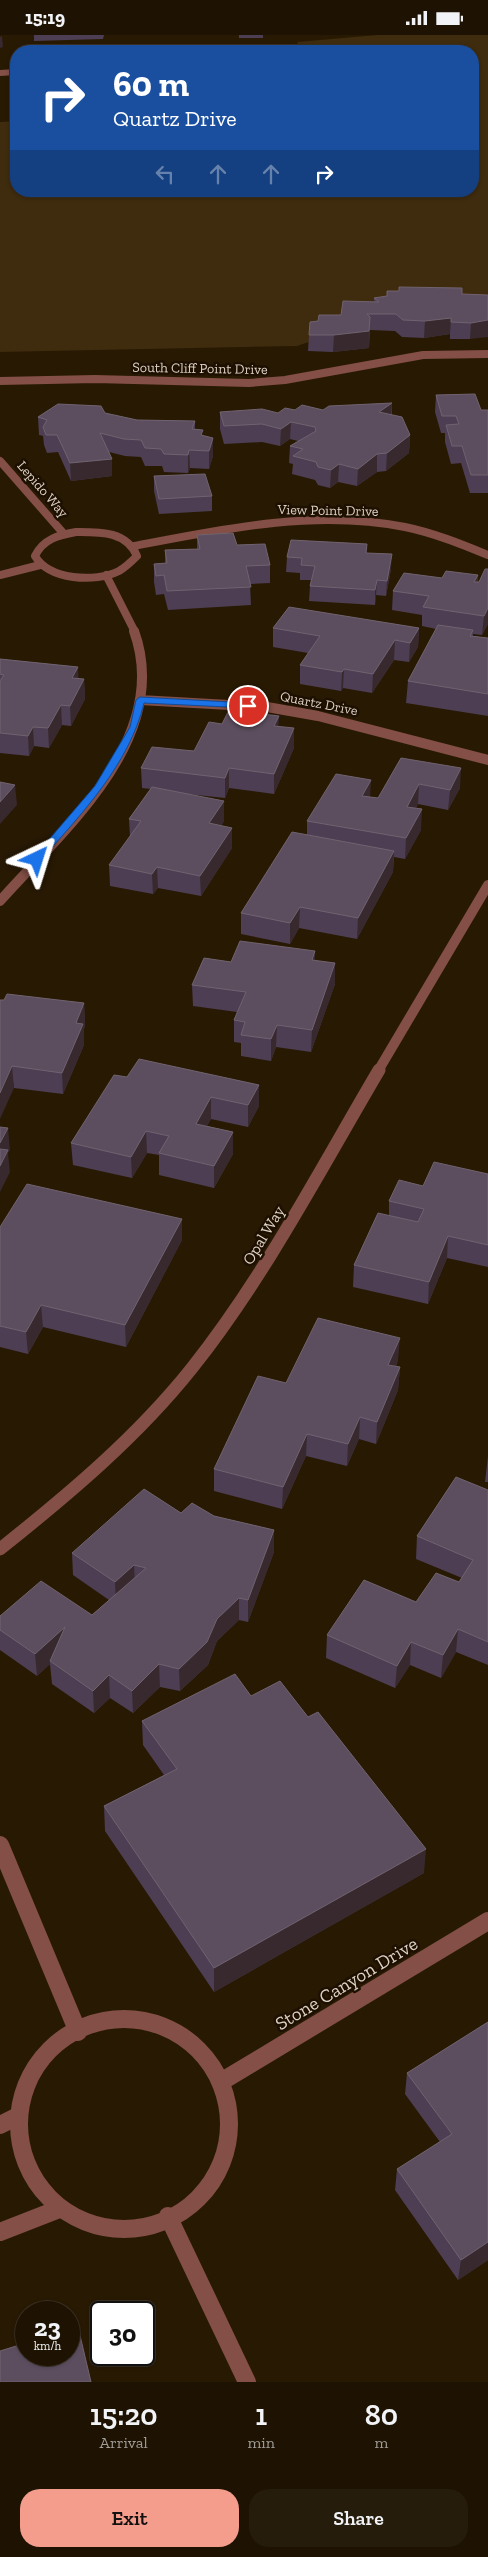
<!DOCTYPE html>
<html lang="en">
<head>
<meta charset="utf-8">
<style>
  :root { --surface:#1e1302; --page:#261c0c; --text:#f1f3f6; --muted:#a19e99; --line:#3c3224; --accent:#f49d8c }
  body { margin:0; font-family:"Zilla Slab",serif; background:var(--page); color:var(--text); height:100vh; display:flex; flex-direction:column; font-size:19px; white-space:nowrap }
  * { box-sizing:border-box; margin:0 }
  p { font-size:16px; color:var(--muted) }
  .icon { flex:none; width:28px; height:28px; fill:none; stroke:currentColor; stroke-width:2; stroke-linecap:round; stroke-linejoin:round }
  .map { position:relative; height:2347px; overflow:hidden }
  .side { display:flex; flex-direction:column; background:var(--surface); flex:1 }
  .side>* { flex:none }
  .hud { position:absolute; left:10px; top:10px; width:469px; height:152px; border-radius:20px; box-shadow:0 1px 4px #0004,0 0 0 1px var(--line); background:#1a4fa0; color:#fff; overflow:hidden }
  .speed { position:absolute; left:15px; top:2266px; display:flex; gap:10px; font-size:25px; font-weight:700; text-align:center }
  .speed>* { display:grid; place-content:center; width:65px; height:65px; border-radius:50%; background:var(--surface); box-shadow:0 1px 4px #0004,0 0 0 1px var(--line); line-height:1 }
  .speed small { font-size:12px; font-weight:400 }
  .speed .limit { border:2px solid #111; border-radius:8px; background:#fff; color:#111 }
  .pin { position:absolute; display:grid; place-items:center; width:42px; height:42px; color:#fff; margin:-21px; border:2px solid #fff; border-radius:50%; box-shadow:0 1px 5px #0007 }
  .me { position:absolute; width:55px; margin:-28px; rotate:41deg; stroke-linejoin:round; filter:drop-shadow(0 0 4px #0008) }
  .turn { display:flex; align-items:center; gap:18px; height:105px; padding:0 20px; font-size:22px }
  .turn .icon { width:65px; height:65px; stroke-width:2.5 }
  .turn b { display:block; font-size:35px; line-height:42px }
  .lanes { display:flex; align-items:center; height:48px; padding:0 20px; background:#0003; justify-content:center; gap:25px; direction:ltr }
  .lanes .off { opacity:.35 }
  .eta { display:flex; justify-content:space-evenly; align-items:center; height:85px; text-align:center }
  .eta b { font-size:30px; font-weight:600; line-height:35px }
  .action { display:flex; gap:10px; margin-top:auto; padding:10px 20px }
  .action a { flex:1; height:58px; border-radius:20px; background:var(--accent); color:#111; font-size:20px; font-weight:600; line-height:58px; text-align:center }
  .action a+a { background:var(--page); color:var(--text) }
  .status { display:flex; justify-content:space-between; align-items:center; height:35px; padding:0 25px; background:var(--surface); direction:ltr }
  .status svg { height:14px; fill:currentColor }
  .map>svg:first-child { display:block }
</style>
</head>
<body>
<div class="status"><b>15:19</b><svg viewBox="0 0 49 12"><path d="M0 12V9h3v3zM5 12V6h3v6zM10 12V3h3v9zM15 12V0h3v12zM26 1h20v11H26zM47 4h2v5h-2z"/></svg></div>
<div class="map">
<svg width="488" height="2347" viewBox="0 0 488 2347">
  <rect width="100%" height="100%" fill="#281903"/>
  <path fill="#3f2b0d" d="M377 0H488V269L420 270 297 311 0 317V87L16 86V156H472V16H301L297 7Z"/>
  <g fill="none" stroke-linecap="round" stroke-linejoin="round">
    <path stroke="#834f46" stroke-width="6" d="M0 38 16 37"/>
    <path stroke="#834f46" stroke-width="8" d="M0 346 95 344 249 348 285 345 423 320 488 319
      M0 426 64 499
      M76 497C100 497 126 496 137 521 131 527 126 532 119 536 95 548 49 545 35 521 43 504 59 500 76 497Z
      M134 511C222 494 315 474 405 492 434 498 461 509 488 520
      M0 540 40 530
      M106 540 135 597"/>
    <path stroke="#834f46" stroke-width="10" d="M140 665 267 672 318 681 488 725
      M0 866C63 795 173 703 134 596
      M378 1036 488 850"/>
    <path stroke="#834f46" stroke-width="13" d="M0 1514C69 1459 137 1402 192 1333 265 1241 320 1135 379 1035"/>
    <path stroke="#834f46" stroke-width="18" d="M0 1810 78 1997
      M19 2089a105 105 0 1 1 210 0a105 105 0 1 1-210 0Z
      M224 2045 488 1886
      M0 2090 16 2082
      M168 2181 247 2347
      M0 2197 59 2174"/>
  </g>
  <path fill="#4d3e53" d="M34 0H104L103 4 34 6Z
    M239 0H263V3H239Z
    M462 259 488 260 470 304H450V299L424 303 402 302 395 296 370 295 369 313 333 317 308 316 309 300 318 286 341 280 374 267V263Z
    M436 360 481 375H488V458H470L461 428 451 429 445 407V398H441L435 377Z
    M392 368V380L410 400 409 418 386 436 377 437 357 451 338 447 330 453 318 450 315 445 292 439 293 429 289 428 290 411 298 406 290 404 280 411 262 407 224 409 220 394V377L278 378 295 375H323Z
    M105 378 137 385 195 386V394L203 401 213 403V421L209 434 190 433 188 438 164 437 162 431H145L141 422 125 421 109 417 112 424V441L71 446 58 417 47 418 44 410 43 401 39 400 38 382Z
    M154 441 212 461V476L159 479 154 456Z
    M197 500 237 510 270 530V548L250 549 251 570 168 575 164 559 156 560 154 547V529L165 528V515L197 514Z
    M367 518 391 534 386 561 376 560 375 570 309 566 310 551 311 545H300V538L286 537 287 522Z
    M488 534V589L482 600 473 599V601L488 603V681L406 668 408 646 436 594 422 591V580L392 575 393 556 478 540V547H479Z
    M273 593H419L418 612 409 627 394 625 372 658 343 653 341 656 300 649V630L308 618 273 612Z
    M0 624 78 632V644H84L85 664 71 691 62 690 49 713 34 711 29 721 0 718Z
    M222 689 279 691 294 713 274 759 229 753 225 763 187 759 224 786 221 791 232 813 201 861 158 853 153 859 110 851 109 830 130 802 129 784 151 754 142 753 141 733 194 716Z
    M401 723 460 753 448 775 418 769 416 773 421 795 405 824 394 822 393 837 357 904 299 893 290 909 241 899V878L307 800V786L370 762 378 763Z
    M315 925 335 949 311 1017 276 1012 271 1026 241 1021V1008L234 1007V985L237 977 193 971 192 950 231 927Z
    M0 965 84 968 85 990 84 994V1010L63 1059 14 1053Z
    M127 1042 259 1050V1071L248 1092 211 1084 207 1091 233 1097V1119L214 1153 159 1140V1120L147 1118 132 1143 73 1130 71 1108Z
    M488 1139V1232L447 1223 428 1269 353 1252 354 1230 389 1180V1166L423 1151Z
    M182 1184V1205L126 1312 43 1292 28 1319 0 1312V1192Z
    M398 1325 396 1331 400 1332 398 1355 376 1409 359 1404 347 1431 306 1421 282 1474 214 1456V1434L286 1348Z
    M488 1421V1447H485Z
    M488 1455V1630L456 1617 441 1643 410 1630 395 1653 326 1623 327 1600 416 1567 459 1547 462 1543 416 1524 417 1501Z
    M181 1478 214 1481 274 1495V1517L248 1587 239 1585 217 1606 208 1630 180 1656 160 1652 133 1678 110 1663 94 1678 52 1649 50 1629 37 1641 0 1615V1581L92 1580 109 1565 73 1540 72 1518Z
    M251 1661 424 1838 214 1957 105 1796 104 1771 164 1740 143 1710 142 1686Z
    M488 1987V2225L458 2245 395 2155 397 2134 440 2107 405 2059 407 2038Z"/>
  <path fill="#38292e" d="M2 1 3 12 0 13V2Z
    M370 282 369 313 333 317 334 300Z
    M451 283 450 299 424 303 425 286Z
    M488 285V302L470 304 471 288Z
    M392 368 391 385 379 377Z
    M291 387 290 404 280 411 281 394Z
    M410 400 409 418 386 436 387 418Z
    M213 403V421L209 434V416Z
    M189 415 190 433 188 438V420Z
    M377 419V437L357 451 358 434Z
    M112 424V441L71 446 70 428Z
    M339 429 338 447 330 453 331 435Z
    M392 519 391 534 386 561 387 546Z
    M478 540 477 559 474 547Z
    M377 545 376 560 375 570V555Z
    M488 573V589L482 600 484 581Z
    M419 593 418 612 409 627 410 608Z
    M395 605 394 625 372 658 373 639Z
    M78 632 79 651 72 643Z
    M344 634 343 653 341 656 342 637Z
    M84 644 85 664 71 691 70 671Z
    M61 670 62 690 49 713 48 693Z
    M279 681 278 701 274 691Z
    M33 692 34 711 29 721 28 701Z
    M294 693V713L274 759V739Z
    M229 733V753L225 763V743Z
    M461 733 460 753 448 775 450 755Z
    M371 745 370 765 362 761Z
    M419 749 418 769 406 792 407 772Z
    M15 750 17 770 0 789V767Z
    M224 766V786L209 809V788Z
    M422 774 421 795 405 824 406 803Z
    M232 793V813L201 861 200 841Z
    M394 816 393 837 357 904 358 883Z
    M157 832 158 853 153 859 152 839Z
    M300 872 299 893 290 909V888Z
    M315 916V937L312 925Z
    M335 928V949L311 1017 312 995Z
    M84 968 85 990 84 994V1010L63 1059 62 1038 76 988Z
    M277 990 276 1012 271 1026V1004Z
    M12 1031 14 1053 0 1084V1058Z
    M259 1050V1071L248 1092V1070Z
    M211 1062V1084L196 1110V1089Z
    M8 1093 10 1115 8 1118 10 1137 0 1157V1108Z
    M146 1096 147 1118 132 1143 131 1122Z
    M233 1097V1119L214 1153V1131Z
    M182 1184V1205L126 1312 125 1290Z
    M448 1201 447 1223 428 1269 429 1247Z
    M41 1270 43 1292 28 1319 26 1297Z
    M400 1303 398 1325 387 1352 388 1330Z
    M400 1332 398 1355 376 1409 377 1387Z
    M360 1382 359 1404 347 1431 348 1409Z
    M307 1399 306 1421 282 1474 283 1452Z
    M274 1495V1517L248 1587V1565Z
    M134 1530 135 1552 116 1569 115 1547Z
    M239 1563V1585L217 1606 208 1630 180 1656 179 1634 217 1584Z
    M65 1592 50 1626V1629L37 1641 35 1619Z
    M458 1594 456 1617 441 1643 443 1620Z
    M411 1607 410 1630 395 1653 397 1631Z
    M159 1629 160 1652 133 1678 132 1656Z
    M109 1640 110 1663 94 1678 93 1656Z
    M426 1814 424 1838 214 1957V1933Z
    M488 2207V2225L458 2245 461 2225Z"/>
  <path fill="#5c4e5f" stroke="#70636f" d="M399 252 462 253V259L488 260V285L471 288 451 287V283L425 286 403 285 396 279H367L370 282 369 296 334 300H309L310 287 318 286 319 280H341L343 266 379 267 374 263 387 261V256H399Z
    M475 359 481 375H488V440H471L462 411H452L446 390 459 389 456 381H442L436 360Z
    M392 368 379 377 402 382 410 400 387 418 377 419 358 434 339 429 331 435 318 432 316 427 293 421 303 414 290 411 316 396 315 392 291 387 281 394 262 389 224 391 220 377 262 374 278 378 285 373 295 375 302 370 323 375 329 371Z
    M58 369 101 371 105 378 137 385 195 386 192 394 203 395 201 400 213 403 209 416 189 415 188 420 164 419 161 414 145 413 141 405 124 404 100 398 112 424 70 428 57 400H46L43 392 47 385 38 382Z
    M205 439 212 461 159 464 154 441Z
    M233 498 237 510 265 509 270 530 246 531 251 552 167 556 164 540 156 541 154 529 167 528 165 515 200 514 197 500Z
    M291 505 367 509 366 518 392 519 387 546 377 545 375 555 310 551 315 531 301 530 302 523 287 522Z
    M485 534H488V573L484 581 423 572 429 561 393 556 404 538 442 543 446 536 478 540 474 547H479Z
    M289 572 419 593 410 608 395 605 373 639 344 634 342 637 300 630 320 601 273 593Z
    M438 590 473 595 470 601 488 603V659L408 646Z
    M0 624 78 632 72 643 84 644 70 671 61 670 48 693 33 692 28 701 0 698V646L4 640 0 639Z
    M229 675 279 681 274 691 294 693 274 739 229 733 225 743 141 733 152 712 194 716 209 687 222 689Z
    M401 723 461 733 450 755 419 749 407 772 422 774 406 803 307 786 336 739 371 745 362 761 378 763Z
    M0 747 15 750 0 767Z
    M152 752 224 766 209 788 232 793 200 841 157 832 152 839 109 830 141 786 129 784Z
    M292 797 394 816 358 883 300 872 290 888 241 878Z
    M240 906 315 916 312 925 335 928 312 995 277 990 271 1004 241 1000 245 987 234 985 246 957 192 950 204 923 231 927Z
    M7 959 84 968 76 988 83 989 62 1038 12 1031 0 1058V965H4Z
    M139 1024 259 1050 248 1070 211 1062 196 1089 233 1097 214 1131 159 1118 169 1101 146 1096 131 1122 71 1108 114 1040 127 1042Z
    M0 1092 8 1093 0 1108Z
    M0 1114 8 1115 0 1131Z
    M434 1127 488 1139V1210L448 1201 429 1247 354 1230 378 1178 418 1187 424 1174 389 1166 399 1145 423 1151Z
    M27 1149 182 1184 125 1290 41 1270 26 1297 0 1291V1192Z
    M318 1283 400 1303 388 1330 400 1332 377 1387 360 1382 348 1409 307 1399 283 1452 214 1434 258 1341 286 1348Z
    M456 1442 488 1455V1607L458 1594 443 1620 411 1607 397 1631 327 1600 364 1545 416 1567 436 1538 459 1547 473 1525 417 1501Z
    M144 1454 181 1478 192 1468 214 1481 274 1495 248 1565 239 1563 217 1584 207 1607 179 1634 159 1629 132 1656 109 1640 93 1656 50 1626 65 1592 35 1619 0 1595V1581L41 1546 92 1580 146 1533 134 1530 115 1547 72 1518Z
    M235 1639 251 1661 280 1646 308 1682 318 1677 426 1814 214 1933 104 1771 177 1734 142 1686Z
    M488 1987V2207L461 2225 397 2134 452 2099 407 2038Z
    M78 2292 91 2347H0V2316L26 2308V2320H69V2295Z"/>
  <path fill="#1a73e8" stroke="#114b97" d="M140 662 248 668 253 671 248 673 144 668C129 730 82 778 41 825H34V822L95 751 130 692 136 665Z"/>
  <g text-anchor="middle" stroke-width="5" stroke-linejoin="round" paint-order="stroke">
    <g font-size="14" fill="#ddd2c5" stroke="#1e1000">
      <text transform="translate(200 333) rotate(1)" y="5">South Cliff Point Drive</text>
      <text transform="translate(43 454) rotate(49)" y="5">Lepido Way</text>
      <text transform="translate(328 475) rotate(1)" y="5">View Point Drive</text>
      <text transform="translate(319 668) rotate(11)" y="5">Quartz Drive</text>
    </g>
    <g font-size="16" fill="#ddd2c5" stroke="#1e1000">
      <text transform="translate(263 1200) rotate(-59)" y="6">Opal Way</text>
    </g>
    <g font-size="19" fill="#ddd2c5" stroke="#1e1000">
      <text transform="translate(346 1948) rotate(-31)" y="7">Stone Canyon Drive</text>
    </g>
  </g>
</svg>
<div class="speed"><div>23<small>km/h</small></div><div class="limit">30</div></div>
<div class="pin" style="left:248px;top:671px;background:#d93025"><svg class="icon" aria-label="arrive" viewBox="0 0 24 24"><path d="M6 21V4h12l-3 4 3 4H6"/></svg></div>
<svg class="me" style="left:37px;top:824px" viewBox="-20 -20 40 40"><path d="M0-17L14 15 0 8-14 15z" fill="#1a73e8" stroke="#fff" stroke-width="4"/></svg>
<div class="hud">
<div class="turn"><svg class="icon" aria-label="right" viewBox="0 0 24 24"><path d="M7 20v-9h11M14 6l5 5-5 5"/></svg><div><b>60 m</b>Quartz Drive</div></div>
<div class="lanes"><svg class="icon off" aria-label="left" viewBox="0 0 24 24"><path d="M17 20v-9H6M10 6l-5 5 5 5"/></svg><svg class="icon off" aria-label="ahead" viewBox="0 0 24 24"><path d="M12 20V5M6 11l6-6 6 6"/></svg><svg class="icon off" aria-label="ahead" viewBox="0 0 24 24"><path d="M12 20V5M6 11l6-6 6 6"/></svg><svg class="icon" aria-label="right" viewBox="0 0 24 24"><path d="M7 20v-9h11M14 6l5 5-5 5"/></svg></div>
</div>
</div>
<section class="side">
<div class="eta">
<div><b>15:20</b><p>Arrival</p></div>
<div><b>1</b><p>min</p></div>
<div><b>80</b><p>m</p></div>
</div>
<div class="action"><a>Exit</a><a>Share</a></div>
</section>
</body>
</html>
